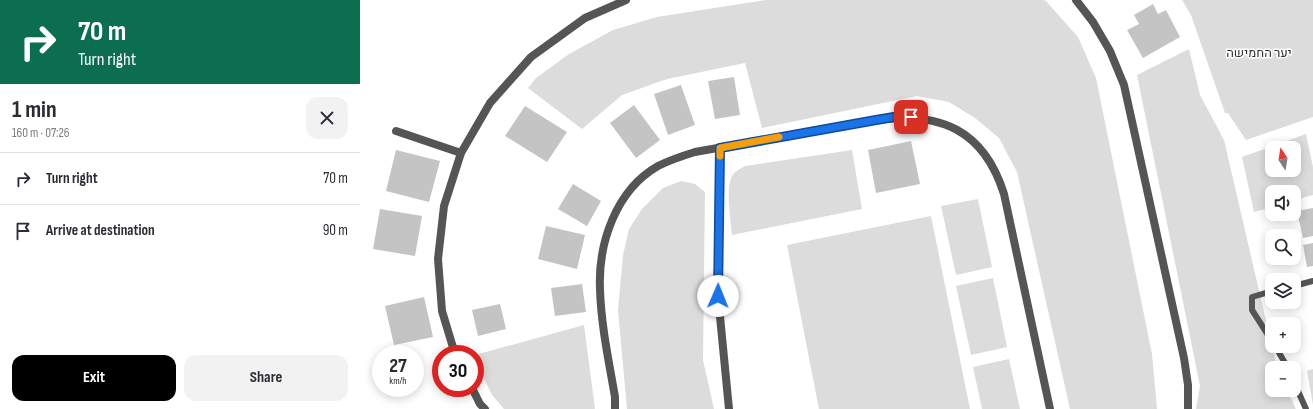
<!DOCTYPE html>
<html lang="en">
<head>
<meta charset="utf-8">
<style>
  :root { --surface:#fff; --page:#f2f2f3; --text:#2b2b33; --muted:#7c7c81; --line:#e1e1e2; --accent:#000 }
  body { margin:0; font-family:"Sofia Sans Condensed",Heebo,sans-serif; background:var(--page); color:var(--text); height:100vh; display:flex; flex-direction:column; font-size:15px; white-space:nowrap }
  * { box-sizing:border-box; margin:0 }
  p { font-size:13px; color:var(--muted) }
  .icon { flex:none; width:22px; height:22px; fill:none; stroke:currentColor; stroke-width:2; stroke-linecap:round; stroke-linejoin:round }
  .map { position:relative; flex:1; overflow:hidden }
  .drawer { display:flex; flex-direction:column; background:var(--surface); width:360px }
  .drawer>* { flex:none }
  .top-card { background:#0b6e4f; color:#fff; overflow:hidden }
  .needle { width:26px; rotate:348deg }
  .buttons { position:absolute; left:905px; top:141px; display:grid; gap:8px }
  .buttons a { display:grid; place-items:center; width:36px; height:36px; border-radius:8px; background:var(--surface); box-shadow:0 2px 10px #0003; font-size:20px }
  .speed { position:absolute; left:12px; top:345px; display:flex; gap:8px; font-size:20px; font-weight:700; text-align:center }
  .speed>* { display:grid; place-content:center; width:52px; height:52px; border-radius:50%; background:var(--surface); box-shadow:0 2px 10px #0003; line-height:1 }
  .speed small { font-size:10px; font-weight:400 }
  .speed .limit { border:6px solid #d22; background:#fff; color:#111 }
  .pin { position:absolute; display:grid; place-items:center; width:34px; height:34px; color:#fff; margin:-17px; border-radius:8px; box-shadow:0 2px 6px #0006 }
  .me { position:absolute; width:44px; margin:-22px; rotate:1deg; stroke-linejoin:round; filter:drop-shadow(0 0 3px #0008) }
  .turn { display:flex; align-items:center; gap:14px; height:84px; padding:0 12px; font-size:18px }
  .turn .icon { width:52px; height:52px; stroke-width:2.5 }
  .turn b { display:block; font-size:28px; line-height:34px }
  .round { display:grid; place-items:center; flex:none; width:42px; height:42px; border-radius:12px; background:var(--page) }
  .head { display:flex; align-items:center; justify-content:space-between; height:68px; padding:0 12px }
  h1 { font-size:24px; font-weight:700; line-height:30px }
  .button { display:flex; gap:8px; margin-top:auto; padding:8px 12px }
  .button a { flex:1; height:46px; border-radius:12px; background:var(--accent); color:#fff; font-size:16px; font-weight:700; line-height:46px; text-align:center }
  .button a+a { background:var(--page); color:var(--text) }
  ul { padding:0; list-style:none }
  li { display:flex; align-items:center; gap:12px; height:52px; padding:0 12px; border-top:1px solid var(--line) }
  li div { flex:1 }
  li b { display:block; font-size:15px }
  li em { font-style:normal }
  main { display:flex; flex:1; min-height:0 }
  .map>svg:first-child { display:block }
</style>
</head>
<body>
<main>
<section class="drawer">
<div class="top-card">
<div class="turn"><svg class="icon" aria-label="right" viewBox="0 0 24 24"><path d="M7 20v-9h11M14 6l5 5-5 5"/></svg><div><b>70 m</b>Turn right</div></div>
</div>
<div class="head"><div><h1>1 min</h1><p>160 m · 07:26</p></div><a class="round"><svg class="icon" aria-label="close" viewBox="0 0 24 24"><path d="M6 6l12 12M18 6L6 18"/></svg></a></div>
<ul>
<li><svg class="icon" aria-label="right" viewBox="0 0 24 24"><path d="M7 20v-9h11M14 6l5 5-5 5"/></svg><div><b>Turn right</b></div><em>70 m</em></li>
<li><svg class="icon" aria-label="arrive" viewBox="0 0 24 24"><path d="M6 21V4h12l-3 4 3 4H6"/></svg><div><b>Arrive at destination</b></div><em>90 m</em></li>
</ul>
<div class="button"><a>Exit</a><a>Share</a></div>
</section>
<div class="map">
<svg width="953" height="409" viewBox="0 0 953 409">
  <rect width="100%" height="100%" fill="#fff"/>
  <path fill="#dcdcdc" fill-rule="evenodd" d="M406 0H683L686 1 718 37 736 78 792 354 797 409H710L657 172 639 138 615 118 589 102 557 96 402 128 385 63 307 79 262 95 222 129 168 88 176 78 209 54 253 30 297 17Z
    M822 0H953V117L886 140 868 113H865L831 15Z
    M829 49 840 95 864 140 917 368H912V390H927L936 409H836L840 386 777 75Z
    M946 134 953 167V195L934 200V192H912V207L894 212 882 157ZM912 148H934V170H912Z
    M492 150 502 209 372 235C371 220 364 185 374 173 377 170 382 168 385 166Z
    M321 181 335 184 345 192 343 360 354 409H267L258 310 263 255 269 229 282 209 303 188Z
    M618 199 632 267 596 275 581 206Z
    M571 216 610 409H459L427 245Z
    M633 278 647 347 611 355 596 286Z
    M224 325 235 409H144L132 395 115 360V355Z
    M649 359 660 409H622L613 367Z
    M953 369V405L947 371Z"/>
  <path fill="#c4c4c4" d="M793 4 798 14 806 10 820 37 783 58 767 30 779 24 774 15Z
    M374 77 380 115 355 119 348 81Z
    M321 85 335 125 308 135 294 94Z
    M274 105 300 140 276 158 250 123Z
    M165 106 207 132 187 162 145 136Z
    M551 141 560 184 516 193 508 150Z
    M36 150 80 161 69 202 26 191Z
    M213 184 241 201 227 226 198 209Z
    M953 208V236L943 238 937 211Z
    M20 209 62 216 55 256 13 249Z
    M186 226 225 235 217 269 178 259Z
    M953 243V266L947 267 943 245Z
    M222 284 226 312 195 316 191 288Z
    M64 297 73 337 34 345 25 306Z
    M140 304 146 329 118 336 112 310Z"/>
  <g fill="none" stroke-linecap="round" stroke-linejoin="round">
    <path stroke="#555" stroke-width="6" d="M934 286 953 281
      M912 291 892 297V310L912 341
      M915 346 928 368
      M934 382 946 409"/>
    <path stroke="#555" stroke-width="8" d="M716 0 733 22 750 51 764 85 824 358 828 385V409
      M36 131 101 153
      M360 148 358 296 369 409
      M95 354 82 311 78 259 84 206 101 153 130 103 171 57 225 18 266 0
      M112 388 120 404 125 409
      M255 409V397C249 362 241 325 240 289 238 243 256 190 298 166 310 160 322 156 335 152L516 120C580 111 624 130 644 194L690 409"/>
  </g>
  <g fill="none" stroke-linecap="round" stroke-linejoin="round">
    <defs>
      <path id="route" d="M358 296 360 148 516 120 534 117H551"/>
    </defs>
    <use href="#route" stroke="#114b97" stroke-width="10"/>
    <use href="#route" stroke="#1a73e8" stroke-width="7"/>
    <path stroke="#f59e0b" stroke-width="7" d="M360 156V148L419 137"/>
  </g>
  <g text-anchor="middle" stroke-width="3" stroke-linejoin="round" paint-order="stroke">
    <g font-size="13" fill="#333" stroke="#fff">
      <text x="899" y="57">יער החמישה</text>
    </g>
  </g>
</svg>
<div class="buttons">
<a><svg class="needle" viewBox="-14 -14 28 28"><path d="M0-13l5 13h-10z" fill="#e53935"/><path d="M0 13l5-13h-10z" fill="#7c7c81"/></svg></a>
<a><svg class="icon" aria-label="sound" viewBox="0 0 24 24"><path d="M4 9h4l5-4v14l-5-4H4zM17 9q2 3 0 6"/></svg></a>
<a><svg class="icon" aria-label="search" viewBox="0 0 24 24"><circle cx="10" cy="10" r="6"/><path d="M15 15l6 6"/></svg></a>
<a><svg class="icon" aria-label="layers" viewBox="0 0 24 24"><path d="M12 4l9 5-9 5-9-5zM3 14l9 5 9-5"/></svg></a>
<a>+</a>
<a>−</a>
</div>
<div class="speed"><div>27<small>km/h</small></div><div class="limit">30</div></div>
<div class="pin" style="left:551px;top:117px;background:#d93025"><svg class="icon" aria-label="arrive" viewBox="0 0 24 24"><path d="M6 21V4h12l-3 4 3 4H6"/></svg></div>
<svg class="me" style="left:358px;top:296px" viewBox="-20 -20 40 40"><circle r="19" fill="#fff"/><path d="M0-13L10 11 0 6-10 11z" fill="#1a73e8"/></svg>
</div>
</main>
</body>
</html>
